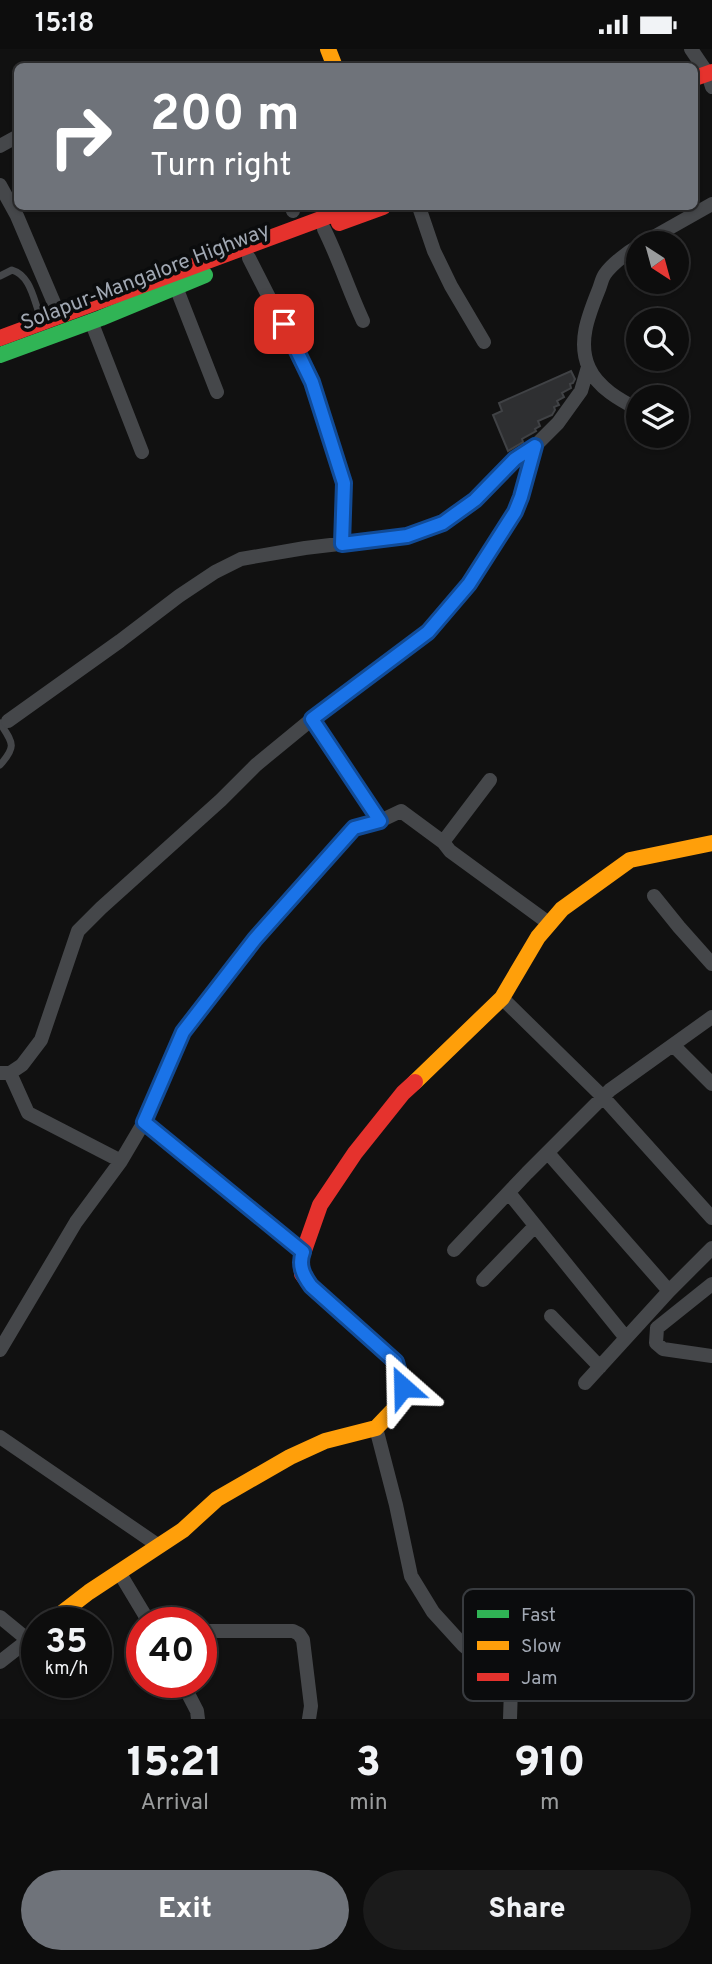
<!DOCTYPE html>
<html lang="en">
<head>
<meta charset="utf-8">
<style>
  :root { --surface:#0d0d0d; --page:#1b1b1b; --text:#f1f3f6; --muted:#9a9c9d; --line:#2d2d2e; --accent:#6f737a }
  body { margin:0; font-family:Overpass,sans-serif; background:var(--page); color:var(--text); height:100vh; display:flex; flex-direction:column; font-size:26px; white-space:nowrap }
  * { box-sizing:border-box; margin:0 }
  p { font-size:23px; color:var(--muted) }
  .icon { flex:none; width:38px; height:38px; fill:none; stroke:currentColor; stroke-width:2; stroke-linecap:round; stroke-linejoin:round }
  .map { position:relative; height:1670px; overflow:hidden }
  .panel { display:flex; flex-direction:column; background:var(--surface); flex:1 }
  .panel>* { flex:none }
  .guide { position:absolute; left:14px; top:14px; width:684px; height:147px; border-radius:10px; box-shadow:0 2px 5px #0004,0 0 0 2px var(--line); background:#6f737a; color:#fff; overflow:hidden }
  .needle { width:46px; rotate:144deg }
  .tools { position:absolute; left:626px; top:182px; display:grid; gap:14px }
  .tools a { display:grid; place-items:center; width:63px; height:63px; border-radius:50%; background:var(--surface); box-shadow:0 2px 5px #0004,0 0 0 2px var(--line); font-size:35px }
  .speed { position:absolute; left:21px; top:1558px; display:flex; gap:14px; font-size:35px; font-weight:700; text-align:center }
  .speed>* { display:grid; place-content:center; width:91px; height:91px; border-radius:50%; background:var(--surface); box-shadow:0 2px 5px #0004,0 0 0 2px var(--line); line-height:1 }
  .speed small { font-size:18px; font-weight:400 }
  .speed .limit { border:10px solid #d22; background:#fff; color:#111 }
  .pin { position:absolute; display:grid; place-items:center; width:60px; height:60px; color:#fff; margin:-30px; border-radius:14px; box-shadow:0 4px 10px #0006 }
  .me { position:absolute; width:77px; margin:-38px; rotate:335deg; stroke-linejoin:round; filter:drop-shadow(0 0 5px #0008) }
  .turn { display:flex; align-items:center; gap:24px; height:147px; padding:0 21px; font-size:32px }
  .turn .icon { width:91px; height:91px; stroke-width:2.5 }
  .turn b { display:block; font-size:49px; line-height:60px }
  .eta { display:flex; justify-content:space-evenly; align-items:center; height:119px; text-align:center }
  .eta b { font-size:42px; font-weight:800; line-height:49px }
  .button { display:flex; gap:14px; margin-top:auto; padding:14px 21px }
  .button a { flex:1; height:80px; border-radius:42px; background:var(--accent); color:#fff; font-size:28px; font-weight:800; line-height:80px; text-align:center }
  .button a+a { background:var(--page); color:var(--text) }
  .status { display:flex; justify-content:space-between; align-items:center; height:49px; padding:0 35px; background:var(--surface); direction:ltr }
  .status svg { height:19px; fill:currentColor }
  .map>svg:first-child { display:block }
</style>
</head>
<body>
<div class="status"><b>15:18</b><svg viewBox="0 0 49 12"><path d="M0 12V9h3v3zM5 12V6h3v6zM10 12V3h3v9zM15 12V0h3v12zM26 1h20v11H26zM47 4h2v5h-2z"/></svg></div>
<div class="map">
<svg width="712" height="1670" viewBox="0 0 712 1670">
  <rect width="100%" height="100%" fill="#111"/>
  <path fill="#2e2f31" stroke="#404245" stroke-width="2" d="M571 322 575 330 573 334 570 335 571 339 562 344 564 348 557 352 559 356 554 358 555 361 552 366 538 372 540 377 535 380 536 382 522 390 523 393 508 402 493 366 502 362 499 354Z"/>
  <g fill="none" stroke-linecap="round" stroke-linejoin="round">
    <path stroke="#45474a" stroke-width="7" d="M0 227 12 221C29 226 33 247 38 261
      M0 674C13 694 17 697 0 716"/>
    <path stroke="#45474a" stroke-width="14" d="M691 0 708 25 712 38
      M0 97 18 87
      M0 136 17 167 54 254
      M292 158 293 162
      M419 158 434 202 451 237 484 293
      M324 180C339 210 349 242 363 272
      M643 194 712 155
      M639 197C628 203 613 214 605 225 602 229 601 235 599 240 589 265 577 293 589 319 598 339 620 351 639 361
      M249 209 312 333 344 434 342 495
      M176 238 217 343
      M91 272 142 403
      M312 670 380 772
      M8 672 120 592 179 547 215 523 241 510 305 499 407 487 443 474 475 451 515 409 535 397 558 374 581 342 588 318
      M443 793 490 731
      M654 847 679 878 712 915
      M502 949 603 1048 712 1169
      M673 996 712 1035
      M0 1024H10L22 1016 41 991 78 882 101 859 221 751 256 716 312 670 428 583 469 535 515 463 521 448 535 397
      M10 1024 28 1064 121 1112
      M144 1073 303 1203
      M548 1104 669 1242
      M509 1144 626 1289
      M454 1201 527 1124 610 1041 712 968
      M483 1231 535 1177
      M712 1235 657 1279 656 1294 663 1300 712 1307
      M551 1267 600 1318
      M0 1301 76 1173 121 1112 144 1073 183 983 255 890 354 780 380 772 401 762 443 793 450 802 550 875
      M585 1334 669 1242 712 1199
      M376 1379 396 1456 411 1527 433 1563 463 1596 505 1631 511 1639 510 1670
      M0 1388 159 1497
      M119 1523 149 1573
      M0 1568 28 1591
      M201 1582H293L299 1585 303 1591 311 1657 309 1670
      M0 1613 37 1584
      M182 1633 197 1662 198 1670"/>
    <path stroke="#30b455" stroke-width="16" d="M0 306 101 269 205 226"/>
    <path stroke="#ff9f0a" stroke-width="16" d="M328 0 335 18
      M415 1033 502 949 538 888 562 860 630 811 712 794
      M50 1573 89 1543 183 1481 217 1450 290 1408 325 1392 376 1379 397 1357"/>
    <path stroke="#e5322d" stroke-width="16" d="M695 29 712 23
      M339 174 383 158
      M0 289 353 158
      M397 1357 403 1338 396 1313 311 1237 302 1225 301 1210 320 1156 355 1104 403 1044 415 1033"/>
  </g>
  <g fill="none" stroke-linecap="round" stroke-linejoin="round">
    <defs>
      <path id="route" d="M284 275 312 333 344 434 342 495 407 487 443 474 475 451 515 410 535 397 521 448 515 463 469 535 428 583 312 670 380 772 354 779 255 890 183 983 144 1073 303 1203C298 1216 303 1226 311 1237L396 1313 403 1338"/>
    </defs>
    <use href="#route" stroke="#114b97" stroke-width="18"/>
    <use href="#route" stroke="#1a73e8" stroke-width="12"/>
  </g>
  <g text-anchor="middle" stroke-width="7" stroke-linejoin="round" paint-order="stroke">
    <g font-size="21" fill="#a1a8b3" stroke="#0b0c0d">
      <text transform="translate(145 227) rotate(-21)" y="7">Solapur-Mangalore Highway</text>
    </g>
  </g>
  <rect x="463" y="1540" width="231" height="112" rx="10" fill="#0b0c0d" stroke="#383b3f" stroke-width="2"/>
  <rect x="477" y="1561" width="32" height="8" fill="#30b455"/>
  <rect x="477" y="1592" width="32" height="9" fill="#ff9f0a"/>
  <rect x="477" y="1624" width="32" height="8" fill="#e5322d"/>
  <g font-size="19" fill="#a1a8b3">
    <text x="521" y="1572">Fast</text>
    <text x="521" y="1603">Slow</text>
    <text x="521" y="1635">Jam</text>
  </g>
</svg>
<div class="tools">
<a><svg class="needle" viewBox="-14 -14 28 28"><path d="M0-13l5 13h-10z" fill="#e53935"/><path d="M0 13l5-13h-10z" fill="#9a9c9d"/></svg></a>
<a><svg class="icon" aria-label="search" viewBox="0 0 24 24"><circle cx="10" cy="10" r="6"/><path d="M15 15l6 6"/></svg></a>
<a><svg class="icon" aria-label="layers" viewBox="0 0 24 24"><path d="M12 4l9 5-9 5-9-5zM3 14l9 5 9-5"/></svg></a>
</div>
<div class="speed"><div>35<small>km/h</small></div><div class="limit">40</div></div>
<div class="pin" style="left:284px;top:275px;background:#d93025"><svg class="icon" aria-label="arrive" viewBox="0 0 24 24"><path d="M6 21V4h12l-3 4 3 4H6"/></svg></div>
<svg class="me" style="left:403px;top:1338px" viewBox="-20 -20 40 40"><path d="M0-17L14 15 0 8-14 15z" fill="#1a73e8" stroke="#fff" stroke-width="4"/></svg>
<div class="guide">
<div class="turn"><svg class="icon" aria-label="right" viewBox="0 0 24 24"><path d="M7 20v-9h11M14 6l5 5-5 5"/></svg><div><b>200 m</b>Turn right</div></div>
</div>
</div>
<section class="panel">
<div class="eta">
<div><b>15:21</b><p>Arrival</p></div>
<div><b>3</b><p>min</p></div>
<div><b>910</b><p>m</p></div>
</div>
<div class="button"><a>Exit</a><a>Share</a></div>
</section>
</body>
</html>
